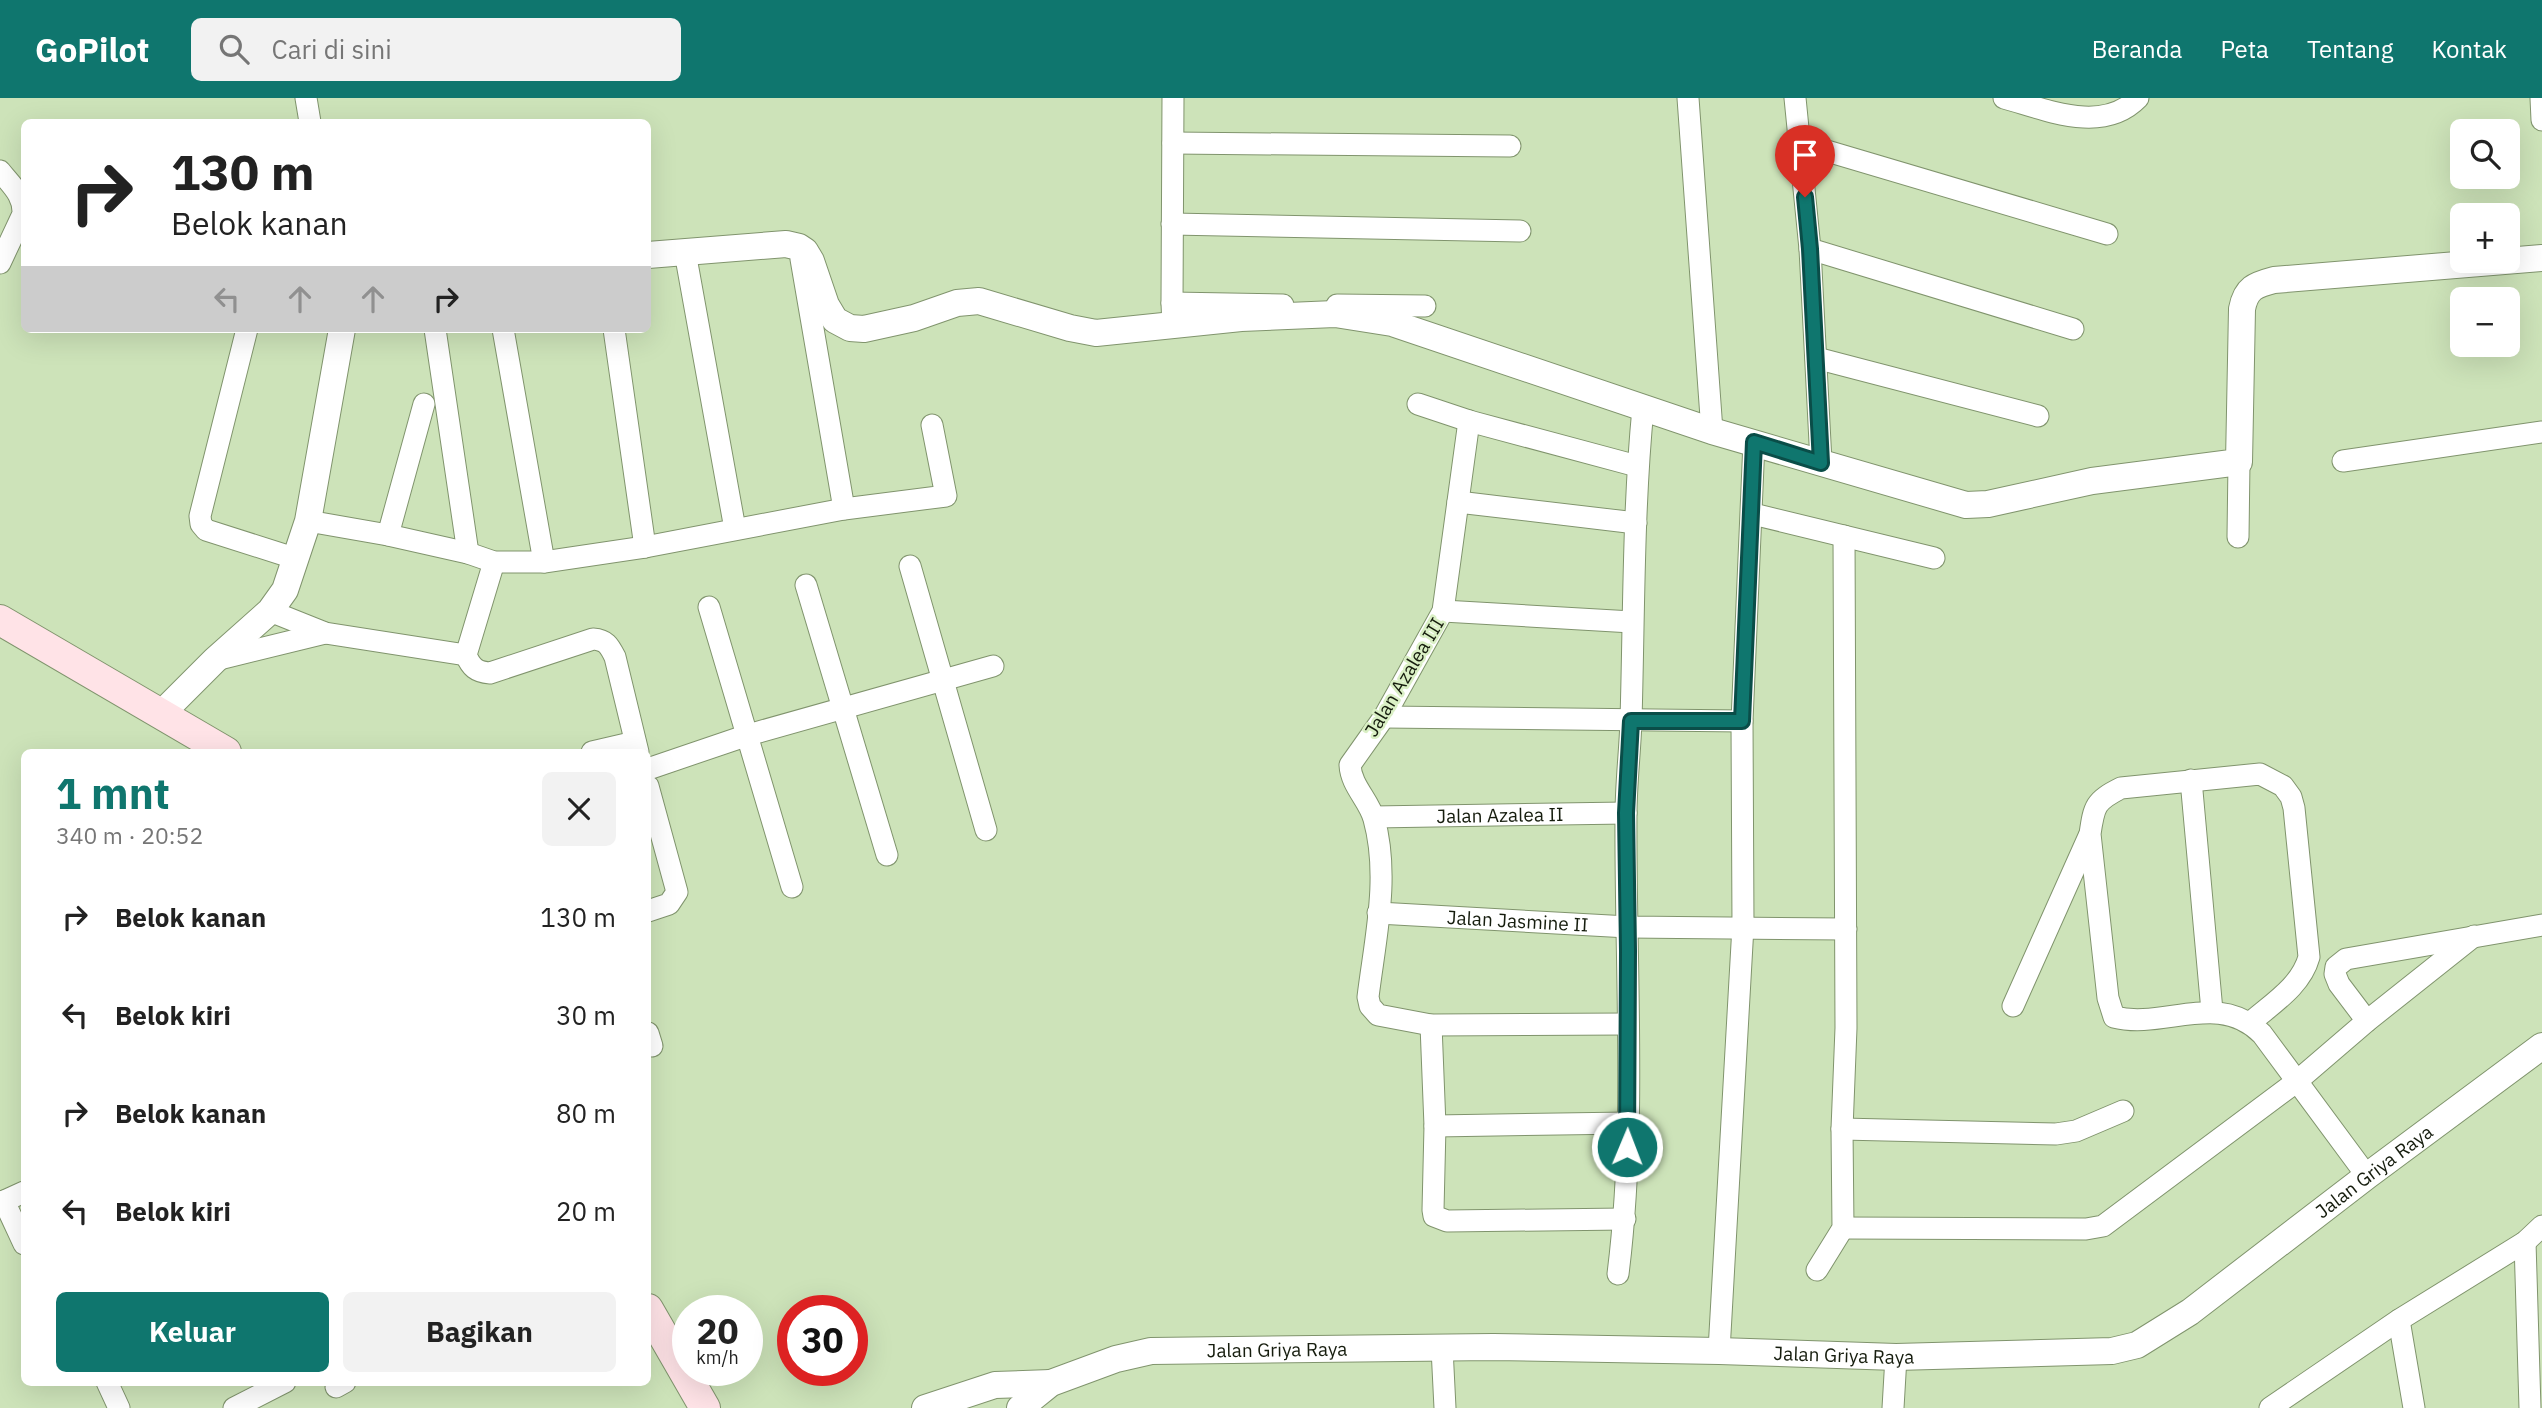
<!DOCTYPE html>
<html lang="id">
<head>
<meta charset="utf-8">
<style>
  :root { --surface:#fff; --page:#f2f2f2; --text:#222; --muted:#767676; --accent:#0f766e }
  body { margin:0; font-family:"IBM Plex Sans",sans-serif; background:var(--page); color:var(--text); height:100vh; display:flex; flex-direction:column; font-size:26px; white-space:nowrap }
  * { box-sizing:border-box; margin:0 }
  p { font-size:23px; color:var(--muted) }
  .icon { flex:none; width:38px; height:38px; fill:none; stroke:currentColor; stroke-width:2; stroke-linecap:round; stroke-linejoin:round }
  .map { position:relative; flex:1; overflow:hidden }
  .sheet { position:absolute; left:21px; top:651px; width:630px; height:637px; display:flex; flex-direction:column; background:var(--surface); border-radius:10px; box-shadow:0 7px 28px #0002 }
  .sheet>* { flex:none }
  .banner { position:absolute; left:21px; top:21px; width:630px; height:214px; border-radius:10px; box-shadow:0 7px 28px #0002; background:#fff; color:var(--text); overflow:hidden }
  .controls { position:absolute; left:2450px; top:21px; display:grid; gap:14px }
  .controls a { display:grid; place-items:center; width:70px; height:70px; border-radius:10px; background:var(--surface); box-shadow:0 7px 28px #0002; font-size:35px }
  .speed { position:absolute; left:672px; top:1197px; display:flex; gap:14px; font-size:35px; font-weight:700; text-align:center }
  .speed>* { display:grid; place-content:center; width:91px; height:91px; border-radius:50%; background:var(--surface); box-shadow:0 7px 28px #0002; line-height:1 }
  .speed small { font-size:18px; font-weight:400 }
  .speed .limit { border:10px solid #d22; background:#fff; color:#111 }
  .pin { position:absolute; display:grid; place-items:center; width:60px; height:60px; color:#fff; margin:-72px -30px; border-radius:50% 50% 50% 0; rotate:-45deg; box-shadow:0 0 7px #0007 }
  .pin .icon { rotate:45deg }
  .me { position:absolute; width:77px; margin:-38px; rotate:1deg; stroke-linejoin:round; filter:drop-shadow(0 0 5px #0008) }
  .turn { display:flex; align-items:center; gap:24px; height:147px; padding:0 35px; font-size:32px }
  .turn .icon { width:91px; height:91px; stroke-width:2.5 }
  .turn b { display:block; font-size:49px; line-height:60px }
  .lanes { display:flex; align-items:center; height:66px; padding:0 35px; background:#0003; justify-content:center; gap:35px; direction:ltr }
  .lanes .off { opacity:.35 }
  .round { display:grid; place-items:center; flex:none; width:74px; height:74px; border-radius:10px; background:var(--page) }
  .headline { display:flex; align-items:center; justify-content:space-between; height:119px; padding:0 35px }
  h1 { font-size:42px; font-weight:700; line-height:52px; color:var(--accent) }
  .action { display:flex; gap:14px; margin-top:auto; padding:14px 35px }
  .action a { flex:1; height:80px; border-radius:10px; background:var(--accent); color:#fff; font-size:28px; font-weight:700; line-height:80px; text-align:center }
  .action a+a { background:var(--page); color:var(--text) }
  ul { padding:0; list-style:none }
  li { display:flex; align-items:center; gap:21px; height:98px; padding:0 35px }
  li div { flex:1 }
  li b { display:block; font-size:26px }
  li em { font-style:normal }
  header { display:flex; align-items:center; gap:42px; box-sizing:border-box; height:98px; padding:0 35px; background:var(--accent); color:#fff }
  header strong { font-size:33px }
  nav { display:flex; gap:38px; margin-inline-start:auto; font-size:24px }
  .search { width:490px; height:63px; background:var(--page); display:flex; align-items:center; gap:18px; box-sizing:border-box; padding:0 24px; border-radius:10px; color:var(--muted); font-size:26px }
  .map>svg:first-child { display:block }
</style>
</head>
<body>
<header>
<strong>GoPilot</strong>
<div class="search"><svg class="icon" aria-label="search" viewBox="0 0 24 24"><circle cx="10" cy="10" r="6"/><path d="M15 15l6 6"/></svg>Cari di sini</div>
<nav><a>Beranda</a><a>Peta</a><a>Tentang</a><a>Kontak</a></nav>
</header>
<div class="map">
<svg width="2542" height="1310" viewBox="0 0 2542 1310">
  <rect width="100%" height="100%" fill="#cde3b9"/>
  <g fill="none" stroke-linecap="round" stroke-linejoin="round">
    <defs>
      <g id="minor">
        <path d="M306 0 310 24"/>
        <path d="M1688 0 1712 333"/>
        <path d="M1795 0 1810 151 1821 364"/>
        <path d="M2004 0C2045 11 2102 37 2138 0"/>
        <path d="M2541 0 2542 22"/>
        <path d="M1173 45 1510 48"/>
        <path d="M1800 45 2107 136"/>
        <path d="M0 73C11 87 24 97 23 116L0 165"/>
        <path d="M1172 126 1520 133"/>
        <path d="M1810 151 2073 231"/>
        <path d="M685 154 735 431"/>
        <path d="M801 161 844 411"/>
        <path d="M1172 205 1173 0"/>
        <path d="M1337 207 1425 208"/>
        <path d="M1173 228 1172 205 1283 207"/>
        <path d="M247 231 200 418 201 426 206 432 297 461"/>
        <path d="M435 231 468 455"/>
        <path d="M503 231 544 464"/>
        <path d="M614 231 645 449"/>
        <path d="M1816 260 2038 318"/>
        <path d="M1418 306 1469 323 1637 368"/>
        <path d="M1469 323 1443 513 1384 619 1350 667C1351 688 1369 702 1374 721 1390 779 1375 841 1368 899L1370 908 1378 917 1431 927 1628 926"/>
        <path d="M2343 363 2542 334"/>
        <path d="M1458 404 1636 425"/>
        <path d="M1753 416 1934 460"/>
        <path d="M308 423 388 437 468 455 494 464H544L645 449 844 411 946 398 932 327"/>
        <path d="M388 437 424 306"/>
        <path d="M2238 439 2239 364"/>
        <path d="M494 464 466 557C471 569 476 574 490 575L593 541C606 542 609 547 615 559L638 654"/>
        <path d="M910 468 986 732"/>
        <path d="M806 487 887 757"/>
        <path d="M709 509 792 789"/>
        <path d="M270 513 325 535 466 557"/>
        <path d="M1443 513 1632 524"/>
        <path d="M215 562 325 535"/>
        <path d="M1384 619 1742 623"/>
        <path d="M592 654 635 644"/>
        <path d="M648 671 748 637 993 568"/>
        <path d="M2191 682 2212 913"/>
        <path d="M648 688 677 794 669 806 648 813"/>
        <path id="s1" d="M1374 719 1626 715"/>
        <path id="s2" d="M1378 815 1628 829 1846 831"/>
        <path d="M2013 908 2089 738"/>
        <path d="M2367 923 2339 886 2335 876 2336 869 2346 861 2542 827"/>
        <path d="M2251 924C2273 905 2301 888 2309 859L2294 710 2291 699 2283 688 2260 676 2121 690C2095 703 2094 708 2090 736L2108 900 2114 919C2164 932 2218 892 2262 936L2367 1078"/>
        <path d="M1431 927 1435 1028 1433 1112 1434 1118 1447 1123 1625 1121"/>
        <path d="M648 935 652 948"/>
        <path d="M1435 1028 1628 1025"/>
        <path d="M1842 1031 2056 1036 2076 1033 2123 1013"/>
        <path d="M4 1103 24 1146"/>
        <path d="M0 1105 24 1094"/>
        <path d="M1843 1130 2086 1131 2103 1128 2296 984 2367 923 2474 838"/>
        <path d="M2525 1144 2530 1310"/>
        <path d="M1817 1172 1843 1130 1842 1031 1846 930 1844 438"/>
        <path d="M1618 1176C1637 1024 1625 870 1626 717 1626 685 1630 654 1631 622 1634 518 1633 414 1643 310"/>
        <path d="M2399 1222 2414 1310"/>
        <path d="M1442 1250 1445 1310"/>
        <path d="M1719 1253 1743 828 1742 623 1754 344"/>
        <path d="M107 1284 119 1310"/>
        <path d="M336 1289 345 1284"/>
        <path d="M234 1310 285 1284"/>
        <path d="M1893 1310 1896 1259"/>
        <path d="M2270 1310 2399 1222 2525 1144 2542 1128"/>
      </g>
      <g id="tertiary">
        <path d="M648 157 786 146 799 149 805 153 811 163 826 207 835 222 850 230 864 231 914 220 957 205 979 203 1070 230 1096 235 1241 220 1335 216 1392 225 1712 333 1966 407 1988 406 2092 383 2239 364 2242 211C2246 190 2255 187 2274 182L2542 160"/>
        <path d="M161 616 215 562 270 513 285 492 308 423 342 231"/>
        <path d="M925 1310 995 1287 1051 1285"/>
        <path id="s3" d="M1020 1310 1051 1285 1116 1261 1151 1253 1493 1249 1719 1253 1896 1259 2112 1253 2137 1247 2190 1214 2367 1078 2542 948"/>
      </g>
      <path id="secondary" d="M0 522 226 654
        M648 1211 705 1310"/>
    </defs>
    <use href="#minor" stroke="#80946d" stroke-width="23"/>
    <use href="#tertiary" stroke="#80946d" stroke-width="28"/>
    <use href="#secondary" stroke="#80946d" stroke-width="32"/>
    <use href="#minor" stroke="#fff" stroke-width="21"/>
    <use href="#tertiary" stroke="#fff" stroke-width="26"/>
    <use href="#secondary" stroke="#ffe3e7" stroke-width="30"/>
  </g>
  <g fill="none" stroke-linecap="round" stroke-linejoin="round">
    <defs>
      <path id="route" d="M1627 1049 1628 853 1626 715 1631 623H1742L1754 344 1821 365 1810 151 1805 99"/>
    </defs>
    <use href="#route" stroke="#0a4d48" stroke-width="18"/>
    <use href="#route" stroke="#0f766e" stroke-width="12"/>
  </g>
  <g text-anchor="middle" stroke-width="5" stroke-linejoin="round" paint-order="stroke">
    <g font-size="19" fill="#161d0e" stroke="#daf0c5">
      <text transform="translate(1404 579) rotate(-59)" y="7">Jalan Azalea III</text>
      <text dy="7" stroke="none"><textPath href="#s1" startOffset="126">Jalan Azalea II</textPath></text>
      <text dy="7" stroke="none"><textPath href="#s2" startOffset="140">Jalan Jasmine II</textPath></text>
      <text dy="7" stroke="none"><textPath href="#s3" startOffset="1426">Jalan Griya Raya</textPath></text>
      <text dy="7" stroke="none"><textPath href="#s3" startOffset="271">Jalan Griya Raya</textPath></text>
      <text dy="7" stroke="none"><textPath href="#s3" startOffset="838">Jalan Griya Raya</textPath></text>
    </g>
  </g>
</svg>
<div class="controls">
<a><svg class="icon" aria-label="search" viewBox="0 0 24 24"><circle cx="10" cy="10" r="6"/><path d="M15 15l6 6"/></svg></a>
<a>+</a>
<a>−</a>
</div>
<div class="speed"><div>20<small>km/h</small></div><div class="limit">30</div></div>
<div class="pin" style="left:1805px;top:99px;background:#d93025"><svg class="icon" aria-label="arrive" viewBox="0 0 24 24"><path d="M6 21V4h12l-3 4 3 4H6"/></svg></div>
<svg class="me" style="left:1627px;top:1049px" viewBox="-20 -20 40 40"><circle r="17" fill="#0f766e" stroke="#fff" stroke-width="3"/><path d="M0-11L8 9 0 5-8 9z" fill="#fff"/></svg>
<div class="banner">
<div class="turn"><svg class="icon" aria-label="right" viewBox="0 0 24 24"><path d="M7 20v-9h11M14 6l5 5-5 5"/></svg><div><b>130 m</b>Belok kanan</div></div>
<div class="lanes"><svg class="icon off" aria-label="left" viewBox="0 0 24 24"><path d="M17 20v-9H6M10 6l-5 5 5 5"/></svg><svg class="icon off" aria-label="ahead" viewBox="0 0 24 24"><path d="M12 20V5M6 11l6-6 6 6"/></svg><svg class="icon off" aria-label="ahead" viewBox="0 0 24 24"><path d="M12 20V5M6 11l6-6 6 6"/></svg><svg class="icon" aria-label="right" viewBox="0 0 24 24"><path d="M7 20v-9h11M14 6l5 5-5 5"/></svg></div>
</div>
<section class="sheet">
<div class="headline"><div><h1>1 mnt</h1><p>340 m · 20:52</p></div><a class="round"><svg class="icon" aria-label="close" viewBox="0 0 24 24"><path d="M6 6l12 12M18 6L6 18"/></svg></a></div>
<ul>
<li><svg class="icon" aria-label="right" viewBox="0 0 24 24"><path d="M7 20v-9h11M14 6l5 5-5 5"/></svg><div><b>Belok kanan</b></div><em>130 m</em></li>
<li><svg class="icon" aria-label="left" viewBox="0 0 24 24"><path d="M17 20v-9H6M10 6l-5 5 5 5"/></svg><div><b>Belok kiri</b></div><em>30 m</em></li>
<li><svg class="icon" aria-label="right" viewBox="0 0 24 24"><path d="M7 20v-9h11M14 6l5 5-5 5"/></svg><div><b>Belok kanan</b></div><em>80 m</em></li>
<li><svg class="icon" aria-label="left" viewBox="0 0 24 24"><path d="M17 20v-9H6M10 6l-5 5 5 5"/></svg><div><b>Belok kiri</b></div><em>20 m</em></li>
</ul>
<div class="action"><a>Keluar</a><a>Bagikan</a></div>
</section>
</div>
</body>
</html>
